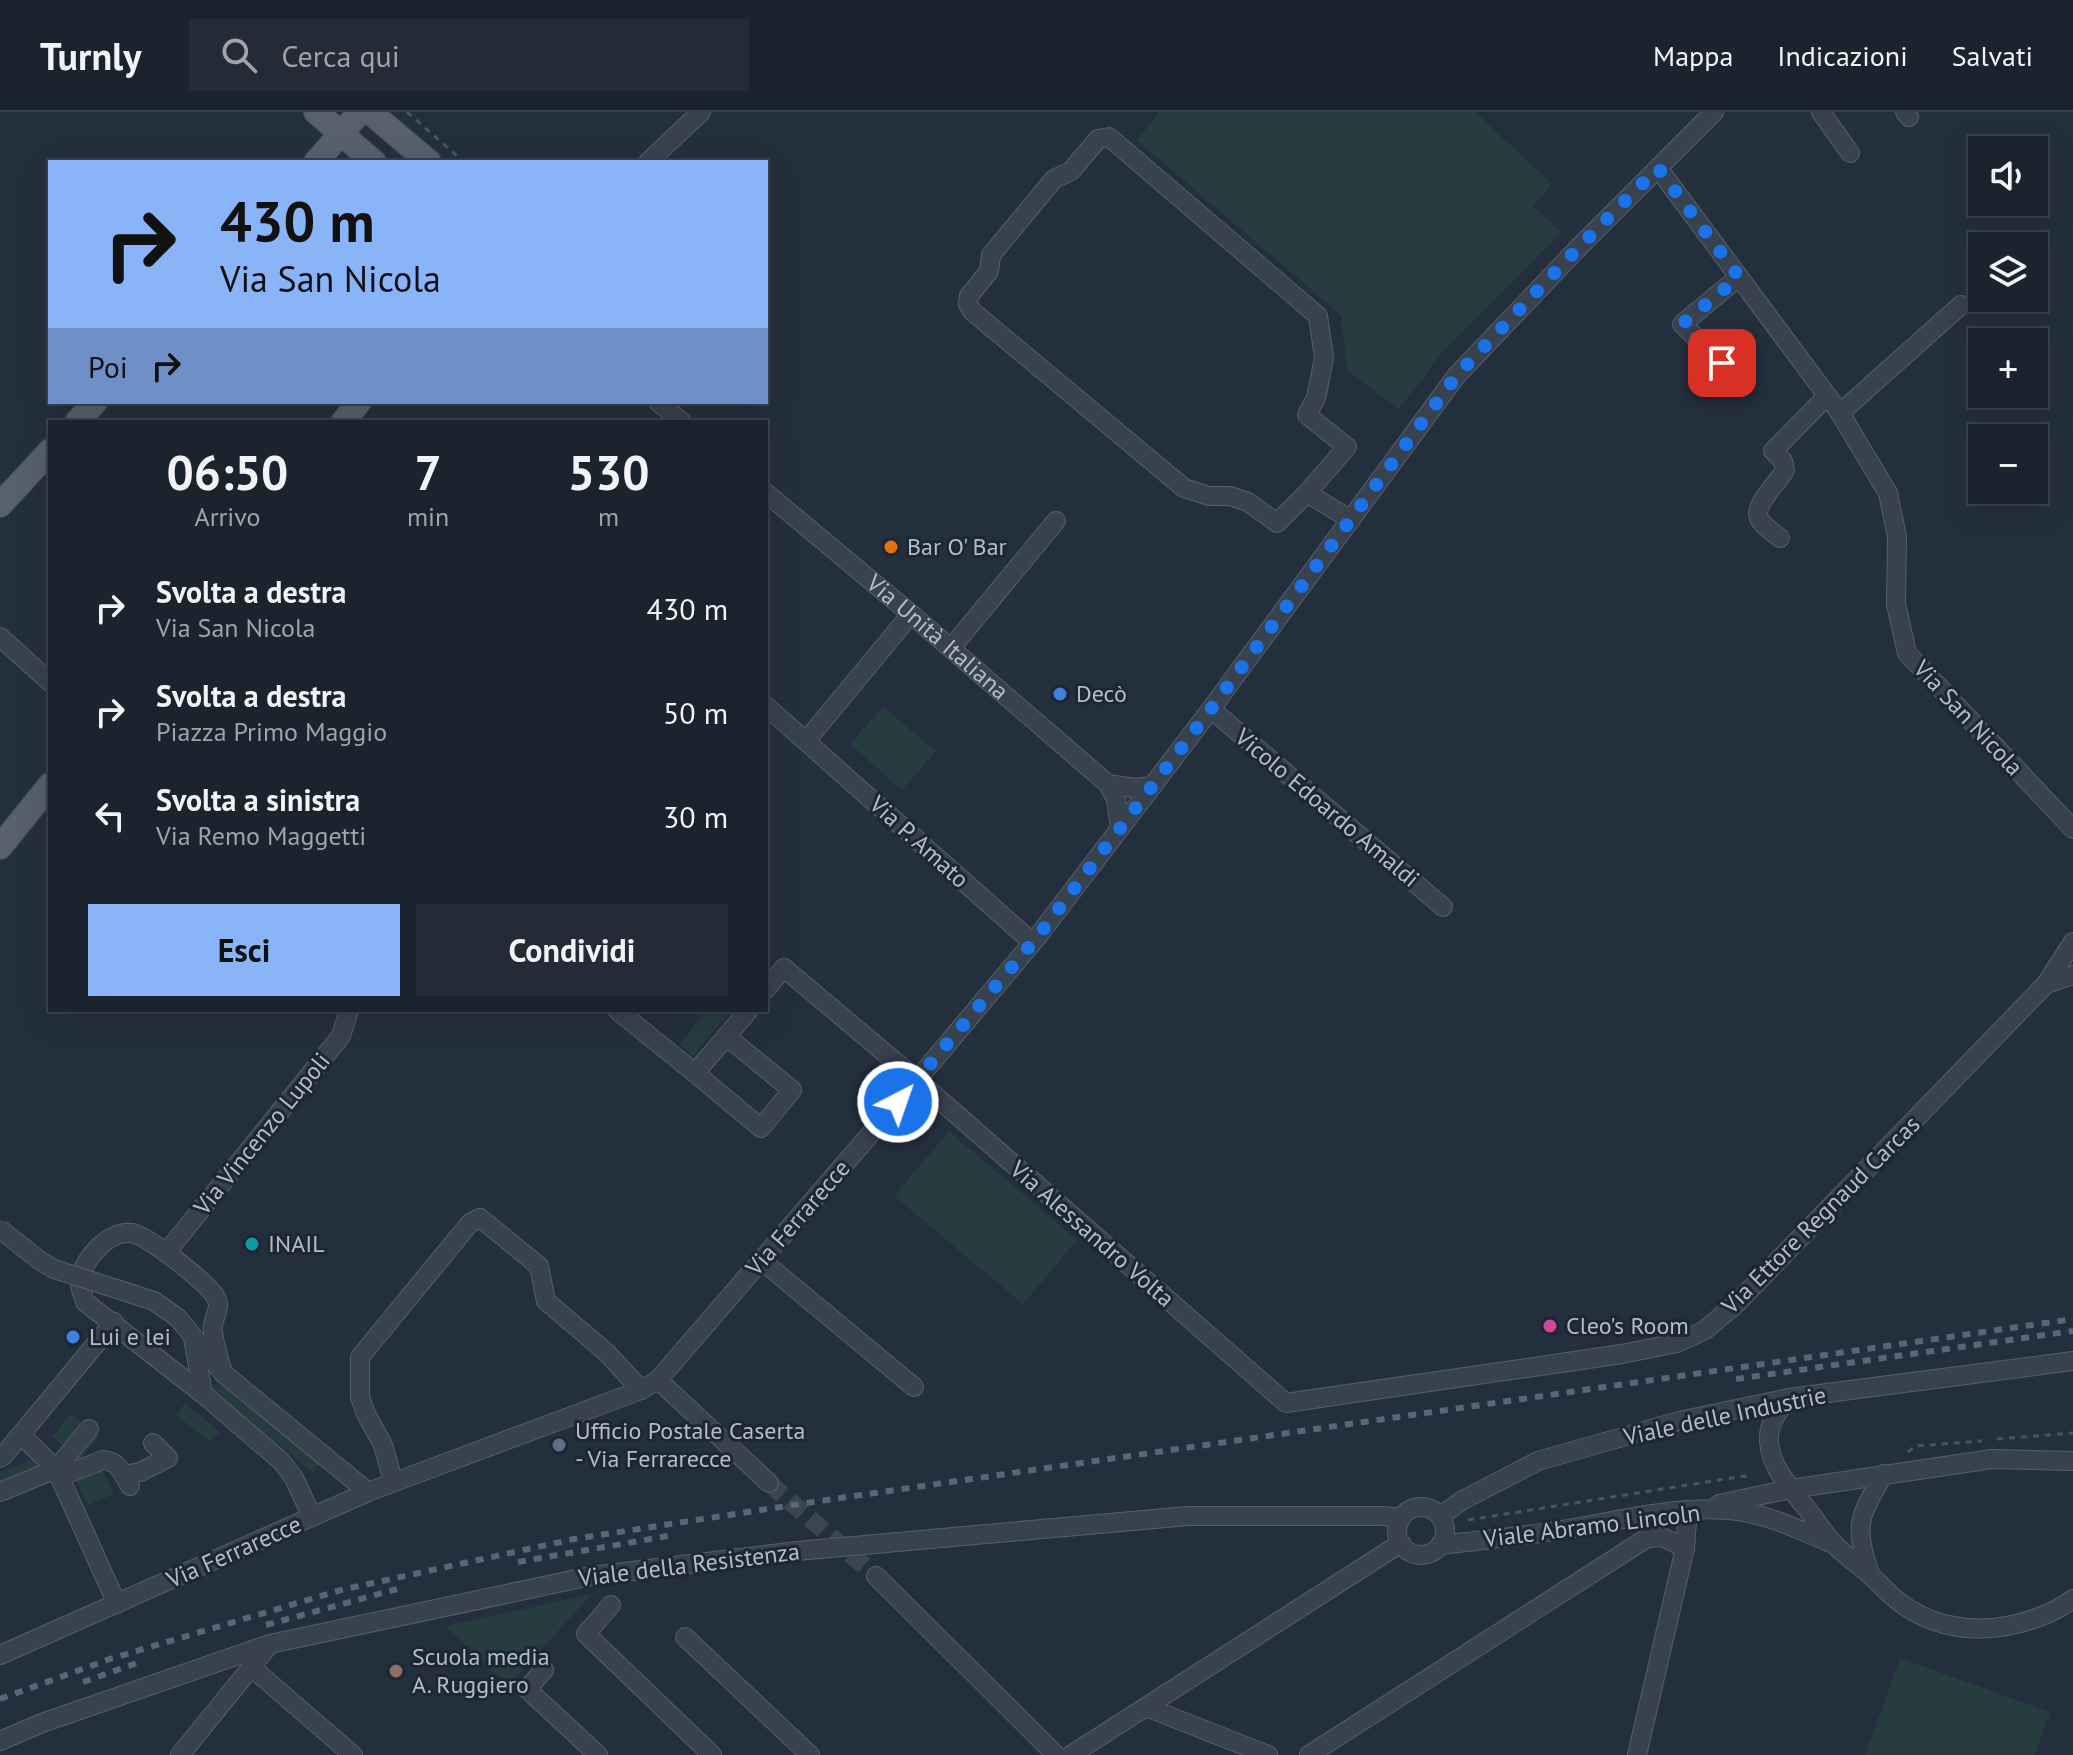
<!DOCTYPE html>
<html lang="it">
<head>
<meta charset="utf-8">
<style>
  :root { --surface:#1b232e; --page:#242b36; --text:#f1f3f6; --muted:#a0a4aa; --line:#39404a; --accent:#8ab4f8 }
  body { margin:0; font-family:"PT Sans",sans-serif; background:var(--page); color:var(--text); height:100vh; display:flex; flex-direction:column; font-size:30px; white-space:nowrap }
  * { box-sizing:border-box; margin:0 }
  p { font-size:26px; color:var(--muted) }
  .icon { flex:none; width:44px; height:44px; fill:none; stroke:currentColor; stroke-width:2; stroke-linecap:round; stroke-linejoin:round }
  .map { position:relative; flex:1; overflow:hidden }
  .drawer { position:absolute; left:48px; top:308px; width:720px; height:592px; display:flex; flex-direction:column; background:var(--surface); border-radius:0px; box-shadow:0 8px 32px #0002,0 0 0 2px var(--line) }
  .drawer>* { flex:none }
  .top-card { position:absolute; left:48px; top:48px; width:720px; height:244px; border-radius:0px; box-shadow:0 8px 32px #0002,0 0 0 2px var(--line); background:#8ab4f8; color:#111; overflow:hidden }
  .fabs { position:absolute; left:1968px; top:24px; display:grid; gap:16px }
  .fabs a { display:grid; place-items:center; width:80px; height:80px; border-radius:0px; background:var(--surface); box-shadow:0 8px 32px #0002,0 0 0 2px var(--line); font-size:40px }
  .pin { position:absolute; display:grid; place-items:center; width:68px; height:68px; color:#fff; margin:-34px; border-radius:16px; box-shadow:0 4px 12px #0006 }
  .me { position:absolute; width:88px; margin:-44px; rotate:41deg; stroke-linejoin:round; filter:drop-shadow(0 0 6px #0008) }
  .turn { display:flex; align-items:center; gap:28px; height:168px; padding:0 40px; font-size:36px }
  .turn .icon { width:104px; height:104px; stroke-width:2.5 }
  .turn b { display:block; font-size:56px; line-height:68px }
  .then { display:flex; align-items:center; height:76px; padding:0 40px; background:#0003; gap:16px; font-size:30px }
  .eta { display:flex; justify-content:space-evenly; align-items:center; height:136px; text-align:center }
  .eta b { font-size:48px; font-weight:700; line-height:56px }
  .button { display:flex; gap:16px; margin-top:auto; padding:16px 40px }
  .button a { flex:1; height:92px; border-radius:0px; background:var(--accent); color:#111; font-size:32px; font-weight:700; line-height:92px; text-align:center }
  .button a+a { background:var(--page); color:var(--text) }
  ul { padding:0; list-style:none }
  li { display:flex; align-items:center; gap:24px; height:104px; padding:0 40px }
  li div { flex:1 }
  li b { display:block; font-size:30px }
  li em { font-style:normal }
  header { display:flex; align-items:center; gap:48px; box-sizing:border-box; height:112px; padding:0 40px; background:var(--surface); border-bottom:2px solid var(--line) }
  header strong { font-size:38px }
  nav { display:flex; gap:44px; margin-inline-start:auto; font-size:28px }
  .search { width:560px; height:72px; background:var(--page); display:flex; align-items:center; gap:20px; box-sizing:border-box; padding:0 28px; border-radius:0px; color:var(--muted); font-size:30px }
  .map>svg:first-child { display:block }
</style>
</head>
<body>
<header>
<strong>Turnly</strong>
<div class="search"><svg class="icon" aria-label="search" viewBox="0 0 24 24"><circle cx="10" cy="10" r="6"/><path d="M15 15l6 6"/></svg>Cerca qui</div>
<nav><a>Mappa</a><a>Indicazioni</a><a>Salvati</a></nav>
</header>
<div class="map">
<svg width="2073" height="1643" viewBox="0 0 2073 1643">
  <rect width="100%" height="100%" fill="#242f3e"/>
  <path fill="#263c3f" d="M1160 0H1475L1552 72 1533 94 1561 120 1444 238 1415 277 1398 297 1347 258 1341 203 1137 28Z
    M883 595 936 639 902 678 850 632Z
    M707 898H731L693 944 679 932Z
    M949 1019 1077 1128 1023 1192 894 1084Z
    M219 1269 319 1352 313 1361 212 1277Z
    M185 1291 221 1321 209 1329 176 1303Z
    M70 1302 99 1325 80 1347 52 1325Z
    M33 1347 37 1355 0 1370V1360Z
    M101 1356 114 1382 88 1393 75 1366Z
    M592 1482 508 1574 446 1514Z
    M1900 1546 2050 1600 2035 1643H1865Z"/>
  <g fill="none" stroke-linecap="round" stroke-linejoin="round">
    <path stroke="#3a4453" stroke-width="18" stroke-dasharray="18 9" stroke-linecap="butt" d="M769 1371 876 1464"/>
    <defs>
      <g id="minor">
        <path d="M1821 0 1850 41"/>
        <path d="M1905 0 1909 5"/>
        <path d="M648 50 701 0"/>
        <path d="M1658 56 1840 301 1888 381 1897 425 1896 492 1907 541 2073 717"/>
        <path d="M1739 165 1682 212 1741 270"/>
        <path d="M658 290 682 310"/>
        <path d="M1840 301 1961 193"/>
        <path id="s1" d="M766 381 911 502 1108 672 1116 687 1120 716"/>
        <path d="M1307 381 1347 335 1307 303 1316 286 1324 246 1318 204 1109 25 1098 27 1071 59 1054 67 991 143 989 159 969 184 968 192 972 199 1184 376 1209 384H1230L1248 390 1277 411 1307 381 1351 408"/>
        <path d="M1780 426C1774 421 1764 415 1760 408 1751 394 1778 371 1785 358L1783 349 1773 339 1827 284"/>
        <path d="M0 525 50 570"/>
        <path d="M951 536 1056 409"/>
        <path d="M766 594 1032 830"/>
        <path d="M1211 597 1443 795"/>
        <path d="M806 629 911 502"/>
        <path d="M1108 672 1134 676 1153 674"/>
        <path d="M2046 872 2073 863"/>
        <path d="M766 877 784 856 917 968 1286 1291 1622 1242 1677 1231 1705 1218 1737 1191 2046 872 2073 830"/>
        <path d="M617 898 695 961"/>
        <path d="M726 924 792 978 761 1016 695 961 749 898"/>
        <path d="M166 1141 341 924 349 898"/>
        <path d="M761 1148 914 1275"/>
        <path d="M154 1189 178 1206 223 1261 368 1380"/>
        <path d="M193 1226 203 1282"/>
        <path d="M223 1261C220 1249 211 1224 213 1213 215 1202 222 1194 215 1184 206 1170 147 1123 132 1121 108 1118 80 1149 80 1172 80 1178 84 1184 85 1190L203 1282 281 1349 294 1366 312 1405"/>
        <path d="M658 1268 769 1371"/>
        <path d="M1789 1286C1778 1299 1768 1311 1769 1329 1770 1357 1795 1381 1811 1402 1818 1412 1825 1422 1833 1431 1844 1443 1858 1452 1870 1463 1878 1470 1885 1478 1892 1484 1926 1514 1969 1522 2012 1513 2034 1508 2055 1501 2073 1487"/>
        <path d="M21 1323 56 1357 117 1492"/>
        <path d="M0 1346 3 1344 114 1210"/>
        <path d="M124 1363 140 1360 168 1346 153 1331"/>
        <path d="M59 1365 103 1348C119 1349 123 1362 130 1374"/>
        <path d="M393 1369 383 1333 366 1302 360 1285V1245L470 1111 480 1106 539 1154 546 1189 607 1241 641 1278"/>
        <path d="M0 1380 56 1357 89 1317"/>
        <path d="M1719 1392 1791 1377 1992 1347 2073 1349"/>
        <circle cx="1421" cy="1419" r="24"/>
        <path d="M1440 1404 1463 1388 1538 1349 1679 1309 1789 1286 2073 1249"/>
        <path d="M1440 1433C1483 1428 1526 1424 1568 1417 1623 1408 1682 1392 1739 1399 1771 1404 1802 1419 1831 1431"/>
        <path d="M1870 1462C1854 1413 1858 1406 1884 1362"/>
        <path d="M876 1464 1056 1643"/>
        <path d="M611 1493 586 1522 712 1643"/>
        <path d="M685 1525 810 1643"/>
        <path d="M0 1543 368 1380 641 1278 658 1268 917 968 1038 824 1211 597 1457 263 1580 134 1714 0"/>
        <path d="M251 1555 353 1643"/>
        <path d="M544 1558 527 1577 598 1643"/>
        <path d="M1146 1595 1268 1643"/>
        <path d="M0 1629 42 1611 270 1532 591 1464 797 1439 1188 1404H1382L1401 1406"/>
        <path d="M180 1643 270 1532"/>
        <path d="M1071 1643 1401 1431"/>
        <path d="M1309 1643 1647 1426 1662 1425 1685 1436"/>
        <path d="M1637 1643 1685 1436 1688 1398"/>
      </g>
      <path id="major" d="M316 0 374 50
        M370 0 429 50
        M316 50 360 0
        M77 310 95 290
        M343 310 359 290
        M0 393 50 339
        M0 735 50 673"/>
    </defs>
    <use href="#minor" stroke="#565f6c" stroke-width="20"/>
    <use href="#major" stroke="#414a57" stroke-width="26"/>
    <path stroke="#44595c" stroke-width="3" stroke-dasharray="6 6" stroke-linecap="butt" d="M407 0 464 50
      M1997 1327 2073 1321
      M1908 1340 1915 1334 1982 1329
      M1468 1408 1744 1364 1749 1366"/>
    <use href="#minor" stroke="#38414e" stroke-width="18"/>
    <use href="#major" stroke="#56606e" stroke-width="24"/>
    <path stroke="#5a6575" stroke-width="6" stroke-dasharray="8 8" stroke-linecap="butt" d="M1736 1267 2073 1219
      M518 1450 668 1424
      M266 1513 397 1477
      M83 1570 143 1549
      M0 1587 110 1547 341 1478 574 1427 806 1391 2073 1207"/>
    <defs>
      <path id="minor-bridge" d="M0 1117 39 1148 54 1157 154 1189"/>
    </defs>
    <use href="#minor-bridge" stroke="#565f6c" stroke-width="20" stroke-linecap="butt"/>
    <use href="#minor-bridge" stroke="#38414e" stroke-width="18"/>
  </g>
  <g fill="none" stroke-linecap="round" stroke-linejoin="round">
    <path stroke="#1a73e8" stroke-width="14" stroke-dasharray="0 25.2" d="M898 990 1038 824 1211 597 1457 263 1580 134 1658 56 1739 165 1682 212 1722 251"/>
  </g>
  <circle fill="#e8710a" stroke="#1d2633" stroke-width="3" cx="891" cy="435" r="8"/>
  <g fill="#3f7fe0" stroke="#1d2633" stroke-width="3">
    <circle cx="1060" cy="582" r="8"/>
    <circle cx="73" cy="1225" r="8"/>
  </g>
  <circle fill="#0f9aa8" stroke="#1d2633" stroke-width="3" cx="252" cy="1132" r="8"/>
  <circle fill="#d1479c" stroke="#1d2633" stroke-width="3" cx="1550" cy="1214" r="8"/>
  <circle fill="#5c6f8a" stroke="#1d2633" stroke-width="3" cx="559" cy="1333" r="8"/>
  <circle fill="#8d6e63" stroke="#1d2633" stroke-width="3" cx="396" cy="1559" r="8"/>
  <g text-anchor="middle" stroke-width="6" stroke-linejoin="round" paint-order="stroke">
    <g font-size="24" fill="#b4bcc9" stroke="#1d2633" text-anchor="start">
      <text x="907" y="443">Bar O' Bar</text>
      <text x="1076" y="590">Decò</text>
      <text x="268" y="1140">INAIL</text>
      <text x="1566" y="1222">Cleo's Room</text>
      <text x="89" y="1233">Lui e lei</text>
      <text x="575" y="1327">Ufficio Postale Caserta<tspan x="575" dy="28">- Via Ferrarecce</tspan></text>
      <text x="412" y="1553">Scuola media<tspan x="412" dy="28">A. Ruggiero</tspan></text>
    </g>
    <g font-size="24" fill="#b4bcc9" stroke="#1d2633">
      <text dy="8" stroke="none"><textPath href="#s1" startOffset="224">Via Unità Italiana</textPath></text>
      <text transform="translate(1968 606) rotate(47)" y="8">Via San Nicola</text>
      <text transform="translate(1327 696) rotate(40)" y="8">Vicolo Edoardo Amaldi</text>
      <text transform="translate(919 730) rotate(42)" y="8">Via P. Amato</text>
      <text transform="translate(262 1022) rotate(-51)" y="8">Via Vincenzo Lupoli</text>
      <text transform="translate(1821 1103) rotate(-45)" y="8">Via Ettore Regnaud Carcas</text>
      <text transform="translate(798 1106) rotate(-49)" y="8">Via Ferrarecce</text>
      <text transform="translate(1092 1122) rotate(41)" y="8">Via Alessandro Volta</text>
      <text transform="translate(1725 1304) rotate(-12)" y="8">Viale delle Industrie</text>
      <text transform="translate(1592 1414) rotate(-7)" y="8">Viale Abramo Lincoln</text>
      <text transform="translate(234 1440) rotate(-24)" y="8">Via Ferrarecce</text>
      <text transform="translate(689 1453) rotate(-7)" y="8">Viale della Resistenza</text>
    </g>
  </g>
</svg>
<div class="fabs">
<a><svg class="icon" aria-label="sound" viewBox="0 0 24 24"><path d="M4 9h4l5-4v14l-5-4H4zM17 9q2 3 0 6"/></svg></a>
<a><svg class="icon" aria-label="layers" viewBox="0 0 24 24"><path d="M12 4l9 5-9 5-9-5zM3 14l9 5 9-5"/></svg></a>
<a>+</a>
<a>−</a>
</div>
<div class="pin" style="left:1722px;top:251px;background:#d93025"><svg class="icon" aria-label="arrive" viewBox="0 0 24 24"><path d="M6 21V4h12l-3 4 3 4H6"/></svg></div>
<svg class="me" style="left:898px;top:990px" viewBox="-20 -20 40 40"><circle r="17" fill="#1a73e8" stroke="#fff" stroke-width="3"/><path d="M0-11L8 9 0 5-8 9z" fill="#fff"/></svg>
<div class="top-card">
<div class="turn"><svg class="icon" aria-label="right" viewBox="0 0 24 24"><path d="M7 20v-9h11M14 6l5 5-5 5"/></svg><div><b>430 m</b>Via San Nicola</div></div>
<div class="then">Poi<svg class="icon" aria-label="right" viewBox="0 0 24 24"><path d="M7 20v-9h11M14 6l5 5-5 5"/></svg></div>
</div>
<section class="drawer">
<div class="eta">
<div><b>06:50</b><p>Arrivo</p></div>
<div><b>7</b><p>min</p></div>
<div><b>530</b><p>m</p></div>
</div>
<ul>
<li><svg class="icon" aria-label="right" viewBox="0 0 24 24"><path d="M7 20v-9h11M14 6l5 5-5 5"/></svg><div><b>Svolta a destra</b><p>Via San Nicola</p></div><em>430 m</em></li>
<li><svg class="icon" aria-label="right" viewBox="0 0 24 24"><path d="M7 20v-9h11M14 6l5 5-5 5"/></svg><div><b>Svolta a destra</b><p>Piazza Primo Maggio</p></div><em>50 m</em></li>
<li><svg class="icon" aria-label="left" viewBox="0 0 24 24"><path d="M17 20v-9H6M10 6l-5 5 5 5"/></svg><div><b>Svolta a sinistra</b><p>Via Remo Maggetti</p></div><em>30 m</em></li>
</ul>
<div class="button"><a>Esci</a><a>Condividi</a></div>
</section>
</div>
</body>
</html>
